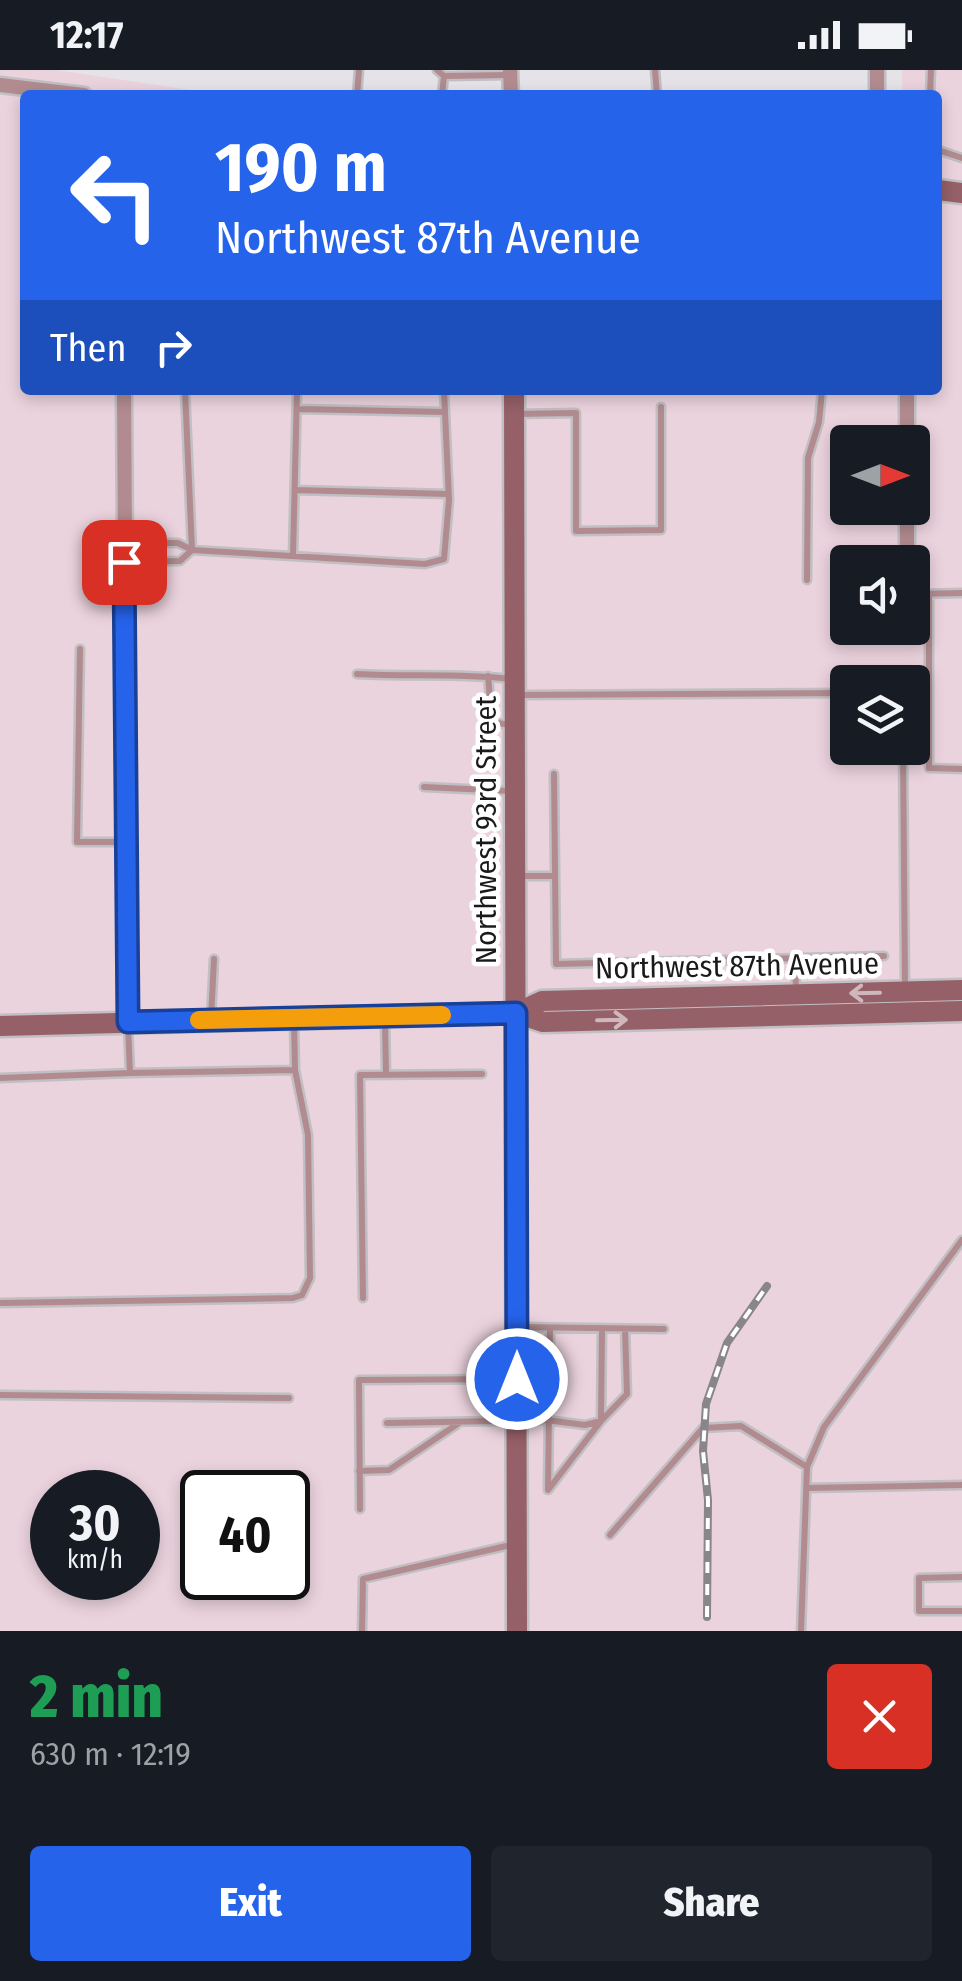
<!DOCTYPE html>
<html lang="en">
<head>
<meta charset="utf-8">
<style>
  :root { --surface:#171b24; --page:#20242c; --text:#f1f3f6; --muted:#9ea1a6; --accent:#2563eb }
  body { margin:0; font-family:"Fira Sans Condensed",sans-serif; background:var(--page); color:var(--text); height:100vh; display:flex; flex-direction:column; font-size:38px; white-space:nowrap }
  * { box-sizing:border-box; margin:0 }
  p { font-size:32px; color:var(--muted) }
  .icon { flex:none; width:55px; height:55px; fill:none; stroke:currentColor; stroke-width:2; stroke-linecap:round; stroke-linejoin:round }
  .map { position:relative; height:1561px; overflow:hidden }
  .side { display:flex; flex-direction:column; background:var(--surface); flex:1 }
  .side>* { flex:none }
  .guide { position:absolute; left:20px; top:20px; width:922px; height:305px; border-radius:10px; box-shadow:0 5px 15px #0003; background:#2563eb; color:#fff; overflow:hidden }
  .needle { width:65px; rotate:90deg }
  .controls { position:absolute; left:830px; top:355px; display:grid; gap:20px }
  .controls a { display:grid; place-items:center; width:100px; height:100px; border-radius:10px; background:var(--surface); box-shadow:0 5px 15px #0003; font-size:50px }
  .speed { position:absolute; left:30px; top:1400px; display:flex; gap:20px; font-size:50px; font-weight:700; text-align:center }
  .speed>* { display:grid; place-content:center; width:130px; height:130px; border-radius:50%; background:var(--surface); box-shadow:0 5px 15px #0003; line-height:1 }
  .speed small { font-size:25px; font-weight:400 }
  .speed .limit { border:5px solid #111; border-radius:15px; background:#fff; color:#111 }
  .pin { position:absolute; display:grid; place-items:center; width:85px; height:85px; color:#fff; margin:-42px; border-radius:20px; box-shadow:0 5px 15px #0006 }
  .me { position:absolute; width:110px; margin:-55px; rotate:0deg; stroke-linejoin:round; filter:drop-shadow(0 0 8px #0008) }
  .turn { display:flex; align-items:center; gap:35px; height:210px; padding:0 30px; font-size:45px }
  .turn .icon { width:130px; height:130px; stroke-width:2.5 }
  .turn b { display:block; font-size:70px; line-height:85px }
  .then { display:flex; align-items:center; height:95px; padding:0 30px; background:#0003; gap:20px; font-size:38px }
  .round { display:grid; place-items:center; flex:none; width:105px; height:105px; border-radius:10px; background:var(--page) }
  .summary { display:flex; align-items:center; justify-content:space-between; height:170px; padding:0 30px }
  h1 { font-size:60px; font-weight:800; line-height:75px; color:#1e9e55 }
  .button { display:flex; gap:20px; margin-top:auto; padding:20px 30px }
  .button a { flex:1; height:115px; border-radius:10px; background:var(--accent); color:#fff; font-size:40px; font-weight:800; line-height:115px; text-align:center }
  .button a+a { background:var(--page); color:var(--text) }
  .status { display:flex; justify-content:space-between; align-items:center; height:70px; padding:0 50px; background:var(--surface); direction:ltr }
  .status svg { height:28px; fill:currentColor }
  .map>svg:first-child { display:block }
</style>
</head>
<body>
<div class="status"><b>12:17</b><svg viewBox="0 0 49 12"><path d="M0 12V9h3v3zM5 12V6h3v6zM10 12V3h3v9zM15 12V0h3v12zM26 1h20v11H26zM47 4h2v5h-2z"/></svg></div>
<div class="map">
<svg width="962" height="1561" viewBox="0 0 962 1561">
  <rect width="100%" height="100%" fill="#e5e3e7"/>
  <path fill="#ebd3de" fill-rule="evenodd" d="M0 0H57L224 25H25V320H938V25H902V0H962V1561H0ZM848 372H912V438H848ZM848 492H912V558H848ZM848 612H912V678H848ZM52 1422H138V1508H52ZM202 1422H288V1508H202Z"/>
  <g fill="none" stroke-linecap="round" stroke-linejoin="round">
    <defs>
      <path id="lane" d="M437 0 444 6 509 5
        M655 0 657 25
        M357 25 359 0
        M442 25 444 6
        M930 25 931 0
        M938 80 962 88
        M297 339 444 342
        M516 344 576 343V461L661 460V337
        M295 420 448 424
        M125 473H178L192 480 425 494 444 489 449 430 444 320
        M293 486 297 320
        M127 492 180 491 192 480 185 320
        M807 510 808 388 819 352 822 320
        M912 518 916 524 962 523
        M929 524V698L962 699
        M80 579 77 772H125
        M357 604C409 607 458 603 510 609
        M488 606 492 652 510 655
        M517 625 848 623
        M903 678 905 916
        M554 704 556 894 884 886
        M424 717 510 721
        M516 806H555
        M795 888 796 922
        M211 949 214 889
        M385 952 386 1004
        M130 1003 295 1000 294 951
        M0 1008 130 1003 128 955
        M363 1228 360 1005 482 1004
        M0 1233 293 1228 302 1225 310 1208 308 1065 295 1000
        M518 1257 664 1259
        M550 1258 548 1420 601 1351 627 1324 625 1259
        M0 1325 289 1328
        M387 1353 546 1350 585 1355 601 1351 602 1258
        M359 1401 389 1400 459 1353
        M807 1418 962 1415
        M360 1439 359 1310 511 1309
        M610 1465 703 1358 741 1356 807 1397
        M962 1507 919 1508V1541H962
        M362 1561 363 1509 515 1474
        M801 1561 807 1397 824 1357 962 1170"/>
      <path id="street" d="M510 0 511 25
        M0 15 84 25
        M877 25V0
        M124 320 128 953
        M907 372V320
        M907 492V438"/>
      <path id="secondary" d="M938 120 962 123
        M514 320 517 1561
        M516 943 542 931 962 920
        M0 956 516 943 543 952 962 941"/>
    </defs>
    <use href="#lane" stroke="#c1bfc2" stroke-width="11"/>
    <use href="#street" stroke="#c1bfc2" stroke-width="19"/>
    <use href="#secondary" stroke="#c1bfc2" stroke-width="25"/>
    <use href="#lane" stroke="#b18b8f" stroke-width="6"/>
    <use href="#street" stroke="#b18b8f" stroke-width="14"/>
    <use href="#secondary" stroke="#956067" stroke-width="20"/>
    <defs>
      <path id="rail" d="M707 1547 708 1430 703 1381 706 1334 727 1273 767 1216"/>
    </defs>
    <use href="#rail" stroke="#888689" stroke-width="8"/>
    <use href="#rail" stroke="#fff" stroke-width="4" stroke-dasharray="11" stroke-linecap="butt"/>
  </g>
  <defs><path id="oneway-shaft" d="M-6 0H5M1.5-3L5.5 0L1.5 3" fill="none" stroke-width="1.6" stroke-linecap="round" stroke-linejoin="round" transform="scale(2.5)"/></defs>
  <g stroke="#cfb7bb">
    <use href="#oneway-shaft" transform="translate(865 923) rotate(179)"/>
    <use href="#oneway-shaft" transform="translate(612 950) rotate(-1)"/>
  </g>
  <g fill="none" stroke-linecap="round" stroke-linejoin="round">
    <defs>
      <path id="route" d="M124 492 128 952 516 943 517 1309"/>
    </defs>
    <use href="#route" stroke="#184099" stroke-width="25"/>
    <use href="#route" stroke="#2563eb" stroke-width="18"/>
    <path stroke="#f59e0b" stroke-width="18" d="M199 950 442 945"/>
  </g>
  <g text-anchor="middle" stroke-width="9" stroke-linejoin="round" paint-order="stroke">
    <g font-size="30" fill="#1b1a1b" stroke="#fff">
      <text transform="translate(486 760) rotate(-90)" y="10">Northwest 93rd Street</text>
      <text transform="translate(737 896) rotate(-1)" y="10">Northwest 87th Avenue</text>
    </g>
  </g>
</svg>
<div class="controls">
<a><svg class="needle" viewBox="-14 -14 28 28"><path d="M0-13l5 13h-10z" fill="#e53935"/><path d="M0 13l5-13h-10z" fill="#9ea1a6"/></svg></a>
<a><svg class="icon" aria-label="sound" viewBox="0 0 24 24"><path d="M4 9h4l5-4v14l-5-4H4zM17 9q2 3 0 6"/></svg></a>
<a><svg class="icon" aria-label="layers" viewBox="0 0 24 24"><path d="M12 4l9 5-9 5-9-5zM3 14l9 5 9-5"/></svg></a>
</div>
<div class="speed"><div>30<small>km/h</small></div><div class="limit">40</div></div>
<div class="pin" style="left:124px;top:492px;background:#d93025"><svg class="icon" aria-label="arrive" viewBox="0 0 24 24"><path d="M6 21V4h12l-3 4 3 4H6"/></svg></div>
<svg class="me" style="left:517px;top:1309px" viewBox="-20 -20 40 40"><circle r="17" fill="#2563eb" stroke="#fff" stroke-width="3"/><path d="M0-11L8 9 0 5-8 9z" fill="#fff"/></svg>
<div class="guide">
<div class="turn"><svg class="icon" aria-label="left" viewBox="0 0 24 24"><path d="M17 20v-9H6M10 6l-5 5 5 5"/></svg><div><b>190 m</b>Northwest 87th Avenue</div></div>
<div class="then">Then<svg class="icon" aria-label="right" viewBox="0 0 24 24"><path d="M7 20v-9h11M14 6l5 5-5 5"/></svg></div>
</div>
</div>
<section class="side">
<div class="summary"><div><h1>2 min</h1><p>630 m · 12:19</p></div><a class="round" style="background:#d93025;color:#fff"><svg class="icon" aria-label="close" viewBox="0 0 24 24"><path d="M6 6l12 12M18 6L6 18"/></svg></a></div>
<div class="button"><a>Exit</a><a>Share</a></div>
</section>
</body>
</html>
